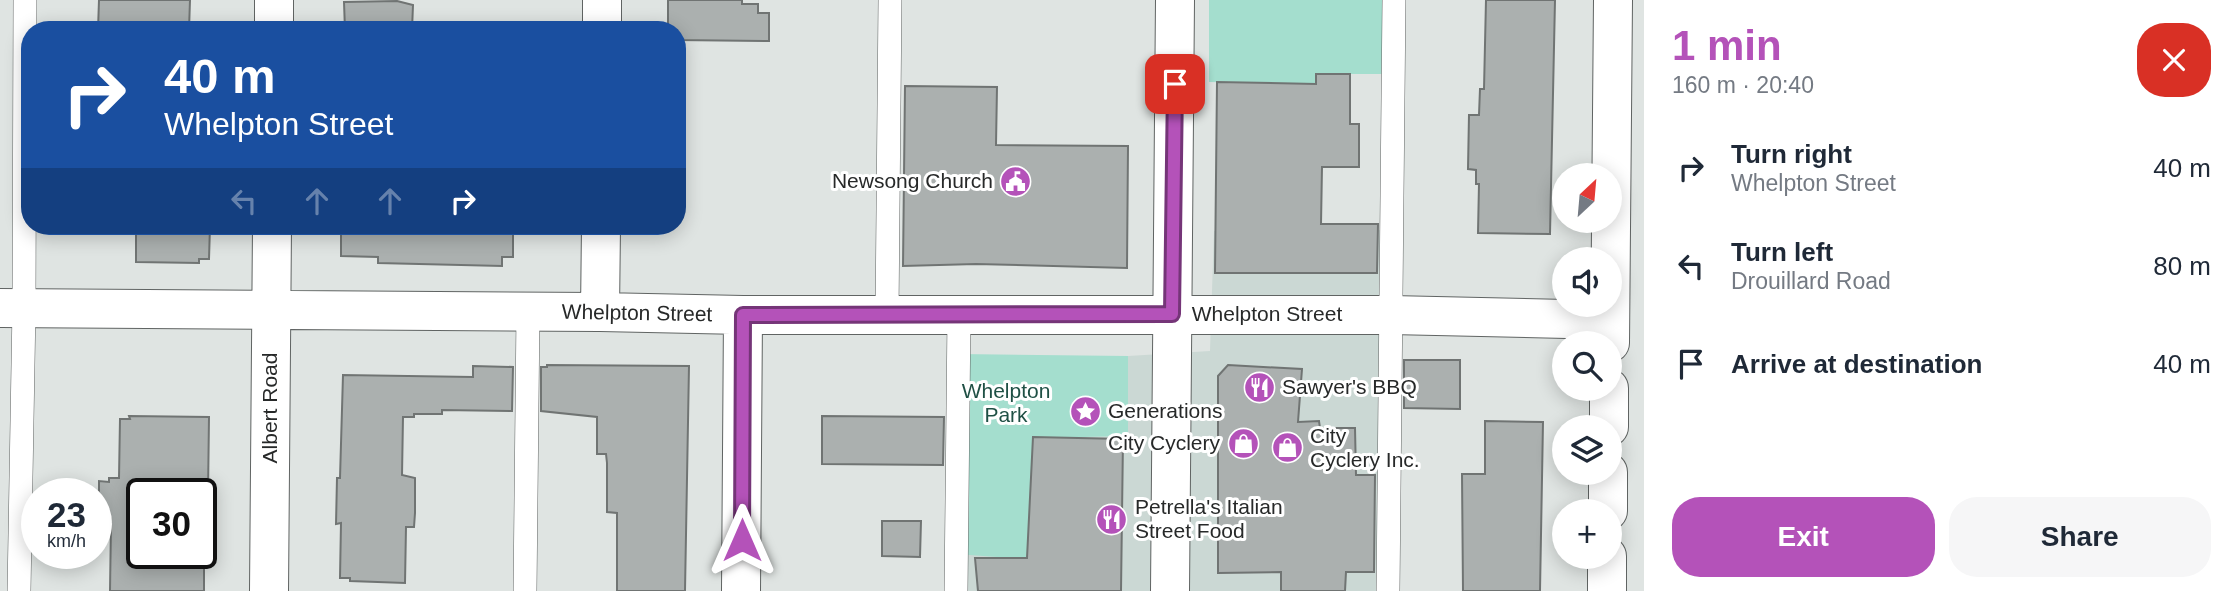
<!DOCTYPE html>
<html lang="en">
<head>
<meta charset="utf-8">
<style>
  :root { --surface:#fff; --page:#f6f6f7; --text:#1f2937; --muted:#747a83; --accent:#b452b9 }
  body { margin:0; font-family:Arial,sans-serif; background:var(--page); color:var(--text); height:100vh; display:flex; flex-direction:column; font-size:26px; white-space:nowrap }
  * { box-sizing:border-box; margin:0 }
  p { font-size:23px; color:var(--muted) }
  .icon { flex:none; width:38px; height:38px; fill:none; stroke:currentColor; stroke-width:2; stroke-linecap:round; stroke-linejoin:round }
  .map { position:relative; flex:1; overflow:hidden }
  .details { display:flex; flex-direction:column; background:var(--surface); width:595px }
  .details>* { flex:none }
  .guide { position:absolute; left:21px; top:21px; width:665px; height:214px; border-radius:28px; box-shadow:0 4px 18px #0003; background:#1a4fa0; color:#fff; overflow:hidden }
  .needle { width:46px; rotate:26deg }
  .fabs { position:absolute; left:1552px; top:163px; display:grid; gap:14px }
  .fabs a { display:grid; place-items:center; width:70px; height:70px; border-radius:50%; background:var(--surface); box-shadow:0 4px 18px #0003; font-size:35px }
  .speed { position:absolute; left:21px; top:478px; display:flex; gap:14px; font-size:35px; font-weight:700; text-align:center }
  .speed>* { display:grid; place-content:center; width:91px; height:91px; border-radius:50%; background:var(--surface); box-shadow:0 4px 18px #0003; line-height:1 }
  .speed small { font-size:18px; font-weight:400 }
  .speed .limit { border:4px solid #111; border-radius:10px; background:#fff; color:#111 }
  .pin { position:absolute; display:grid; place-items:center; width:60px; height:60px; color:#fff; margin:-30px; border-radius:14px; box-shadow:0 4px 10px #0006 }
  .me { position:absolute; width:77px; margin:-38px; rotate:0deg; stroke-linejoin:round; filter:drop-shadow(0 0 5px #0008) }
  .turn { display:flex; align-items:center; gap:24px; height:147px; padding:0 28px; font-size:32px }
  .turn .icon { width:91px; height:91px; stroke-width:2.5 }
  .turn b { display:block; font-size:49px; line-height:60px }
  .lanes { display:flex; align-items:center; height:66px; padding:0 28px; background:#0003; justify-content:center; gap:35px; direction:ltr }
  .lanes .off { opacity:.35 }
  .round { display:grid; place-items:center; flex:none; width:74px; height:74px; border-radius:28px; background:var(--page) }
  .headline { display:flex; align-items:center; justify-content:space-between; height:119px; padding:0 28px }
  h1 { font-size:42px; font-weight:700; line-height:52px; color:var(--accent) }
  .cta { display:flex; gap:14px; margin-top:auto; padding:14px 28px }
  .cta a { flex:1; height:80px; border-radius:28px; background:var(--accent); color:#fff; font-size:28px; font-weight:700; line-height:80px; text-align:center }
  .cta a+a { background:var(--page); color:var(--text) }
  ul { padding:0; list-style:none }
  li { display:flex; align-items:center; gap:21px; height:98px; padding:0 28px }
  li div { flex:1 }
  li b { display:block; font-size:26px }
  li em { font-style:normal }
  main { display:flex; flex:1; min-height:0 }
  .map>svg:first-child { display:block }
</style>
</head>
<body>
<main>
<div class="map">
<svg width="1644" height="591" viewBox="0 0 1644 591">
  <rect width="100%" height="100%" fill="#dfe4e2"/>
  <path fill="#cbd8d4" d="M1391 230 1393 591H955L956 554 1040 438 1128 436V356L1210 351 1214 231Z"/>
  <path fill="#a4dece" d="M1209 0H1394L1393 74H1316V84L1209 82Z
    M958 354 1128 356V436L1040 438V560L956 554Z"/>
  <path fill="#abb0af" stroke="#707473" stroke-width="2" d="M99 0H190L189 30H98Z
    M668 0H742V4H758V13H769V41L677 40V30H668Z
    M1486 0H1555L1550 234 1478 233 1479 184H1476V170L1468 169 1469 115H1479L1480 89H1484Z
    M397 1 413 5 412 30H345L344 2Z
    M1316 74H1350V124H1359V167H1322L1321 224H1378L1377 273H1215L1217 82 1316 84Z
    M905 86 997 87 996 145 1128 146 1127 268 976 264 903 266Z
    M136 226H210L209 259H199V263L136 262Z
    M341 226H513V257H502V266L378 263V257L341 256Z
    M1404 360H1460V409L1404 408Z
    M547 365 689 366 685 591H617V513L607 512V463L606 454H597V417L541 411V367H547Z
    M1228 365 1302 369 1298 422 1319 421 1320 428H1355L1356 475H1375L1374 572H1346L1345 591H1281V572L1218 573V376Z
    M473 366 513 367 512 411 442 410V414H414V417H403L402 475 415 478V513L414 527H406L405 583 350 581V578H340L341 523 336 524 337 478H340L343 375 473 377Z
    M129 416 209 417 208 494H142V553H204V591H110L111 523H109V519L99 518V481L109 482V478H119L120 419H130Z
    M822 416 944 417 943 465 822 464Z
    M1485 421 1543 422 1540 591H1463L1462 474H1485Z
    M1033 437 1123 439 1121 591H978L975 558H1027Z
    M882 521H921L920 557 882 556Z"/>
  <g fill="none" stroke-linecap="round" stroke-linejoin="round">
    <defs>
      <path id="lane" d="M887 315 890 0
        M19 591 24 308 25 0
        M525 591 528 312
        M956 591 959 315
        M1388 591 1394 0"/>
      <path id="street" d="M274 30V0
        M602 30V0
        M0 308 600 312 743 315H1391L1610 320
        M600 312 601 226
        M1610 343 1613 0
        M1609 427V388
        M1608 511V472
        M269 591 272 226
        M741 591 743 315
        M1607 591V556"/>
      <path id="secondary" d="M1170 591 1175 0"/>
    </defs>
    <use href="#lane" stroke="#606463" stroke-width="24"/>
    <use href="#street" stroke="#606463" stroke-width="40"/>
    <use href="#secondary" stroke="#606463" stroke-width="40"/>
    <use href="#lane" stroke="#fff" stroke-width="23"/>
    <use href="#street" stroke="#fff" stroke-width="38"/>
    <use href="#secondary" stroke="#fff" stroke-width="38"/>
  </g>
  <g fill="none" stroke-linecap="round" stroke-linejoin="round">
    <defs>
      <path id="route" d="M742 540 743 315 1172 314 1175 84"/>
    </defs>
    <use href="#route" stroke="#753578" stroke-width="18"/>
    <use href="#route" stroke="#b452b9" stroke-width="12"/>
  </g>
  <defs>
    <symbol id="civic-disc" viewBox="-11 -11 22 22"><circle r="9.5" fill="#b452b9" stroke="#fff"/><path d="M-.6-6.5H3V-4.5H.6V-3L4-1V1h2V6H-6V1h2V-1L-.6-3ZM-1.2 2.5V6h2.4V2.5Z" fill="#fff"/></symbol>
    <symbol id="restaurant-disc" viewBox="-11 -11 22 22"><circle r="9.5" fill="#b452b9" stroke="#fff"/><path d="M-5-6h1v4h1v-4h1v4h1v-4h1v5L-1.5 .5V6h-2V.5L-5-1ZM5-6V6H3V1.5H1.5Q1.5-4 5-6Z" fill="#fff"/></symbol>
    <symbol id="sight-disc" viewBox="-11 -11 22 22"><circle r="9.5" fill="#b452b9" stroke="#fff"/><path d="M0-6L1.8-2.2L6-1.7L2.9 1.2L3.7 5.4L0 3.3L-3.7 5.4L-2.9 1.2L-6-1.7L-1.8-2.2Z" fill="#fff"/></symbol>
    <symbol id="shop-disc" viewBox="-11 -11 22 22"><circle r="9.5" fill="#b452b9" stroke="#fff"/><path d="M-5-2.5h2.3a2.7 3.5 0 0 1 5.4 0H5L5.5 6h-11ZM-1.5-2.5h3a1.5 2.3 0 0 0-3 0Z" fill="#fff"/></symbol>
  </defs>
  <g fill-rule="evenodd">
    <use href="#civic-disc" x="998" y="164" width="35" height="35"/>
    <use href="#restaurant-disc" x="1242" y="370" width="35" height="35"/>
    <use href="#sight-disc" x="1068" y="394" width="35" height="35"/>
    <use href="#shop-disc" x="1226" y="426" width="35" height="35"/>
    <use href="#shop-disc" x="1270" y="430" width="35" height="35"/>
    <use href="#restaurant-disc" x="1094" y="502" width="35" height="35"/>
  </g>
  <g text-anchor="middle" stroke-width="6" stroke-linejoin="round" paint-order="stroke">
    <g font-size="21" fill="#272929" stroke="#fff" text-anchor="start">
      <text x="993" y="188" text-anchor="end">Newsong Church</text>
      <text x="1282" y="394">Sawyer's BBQ</text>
      <text x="1108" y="418">Generations</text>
      <text x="1310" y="443">City<tspan x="1310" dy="24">Cyclery Inc.</tspan></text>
      <text x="1220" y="450" text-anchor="end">City Cyclery</text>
      <text x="1135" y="514">Petrella's Italian<tspan x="1135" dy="24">Street Food</tspan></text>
    </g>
    <g font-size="21" fill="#272929" stroke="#fff">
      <text transform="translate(637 313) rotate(1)" y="7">Whelpton Street</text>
      <text x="1267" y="321">Whelpton Street</text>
      <text transform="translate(270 408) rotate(-90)" y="7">Albert Road</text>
    </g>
    <g font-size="21" fill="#1f5045" stroke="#fff">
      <text x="1006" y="398">Whelpton<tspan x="1006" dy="24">Park</tspan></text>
    </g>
  </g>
</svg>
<div class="fabs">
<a><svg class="needle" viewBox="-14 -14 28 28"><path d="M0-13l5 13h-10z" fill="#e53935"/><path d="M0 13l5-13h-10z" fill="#747a83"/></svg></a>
<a><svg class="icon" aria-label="sound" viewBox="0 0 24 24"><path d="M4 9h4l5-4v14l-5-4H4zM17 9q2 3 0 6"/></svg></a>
<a><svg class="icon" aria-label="search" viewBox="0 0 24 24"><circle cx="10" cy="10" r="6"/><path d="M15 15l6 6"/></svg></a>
<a><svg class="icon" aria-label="layers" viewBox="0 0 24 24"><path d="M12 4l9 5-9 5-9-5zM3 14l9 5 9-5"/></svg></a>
<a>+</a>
</div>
<div class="speed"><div>23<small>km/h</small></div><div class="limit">30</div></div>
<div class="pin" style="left:1175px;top:84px;background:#d93025"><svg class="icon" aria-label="arrive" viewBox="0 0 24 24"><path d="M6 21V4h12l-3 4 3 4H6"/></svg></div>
<svg class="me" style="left:742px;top:540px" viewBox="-20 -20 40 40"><path d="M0-17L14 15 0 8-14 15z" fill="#b452b9" stroke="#fff" stroke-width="4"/></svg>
<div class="guide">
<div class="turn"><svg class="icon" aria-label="right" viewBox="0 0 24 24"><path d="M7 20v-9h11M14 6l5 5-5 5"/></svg><div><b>40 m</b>Whelpton Street</div></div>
<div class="lanes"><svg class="icon off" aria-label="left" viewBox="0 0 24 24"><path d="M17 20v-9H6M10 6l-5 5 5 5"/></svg><svg class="icon off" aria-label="ahead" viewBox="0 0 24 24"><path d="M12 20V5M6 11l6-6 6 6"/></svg><svg class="icon off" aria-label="ahead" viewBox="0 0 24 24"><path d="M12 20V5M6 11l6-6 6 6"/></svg><svg class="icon" aria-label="right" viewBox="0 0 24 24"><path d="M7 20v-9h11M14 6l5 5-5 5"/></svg></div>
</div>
</div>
<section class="details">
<div class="headline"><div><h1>1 min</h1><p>160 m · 20:40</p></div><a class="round" style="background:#d93025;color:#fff"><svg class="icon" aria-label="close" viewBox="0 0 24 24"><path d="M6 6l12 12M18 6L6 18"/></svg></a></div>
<ul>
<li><svg class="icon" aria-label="right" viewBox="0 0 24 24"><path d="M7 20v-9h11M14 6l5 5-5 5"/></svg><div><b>Turn right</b><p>Whelpton Street</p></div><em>40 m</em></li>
<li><svg class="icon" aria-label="left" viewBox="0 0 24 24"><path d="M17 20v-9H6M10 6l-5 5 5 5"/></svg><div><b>Turn left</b><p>Drouillard Road</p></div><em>80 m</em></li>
<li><svg class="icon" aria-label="arrive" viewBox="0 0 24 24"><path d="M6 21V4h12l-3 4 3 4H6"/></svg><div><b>Arrive at destination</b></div><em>40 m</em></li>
</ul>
<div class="cta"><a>Exit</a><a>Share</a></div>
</section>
</main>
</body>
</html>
